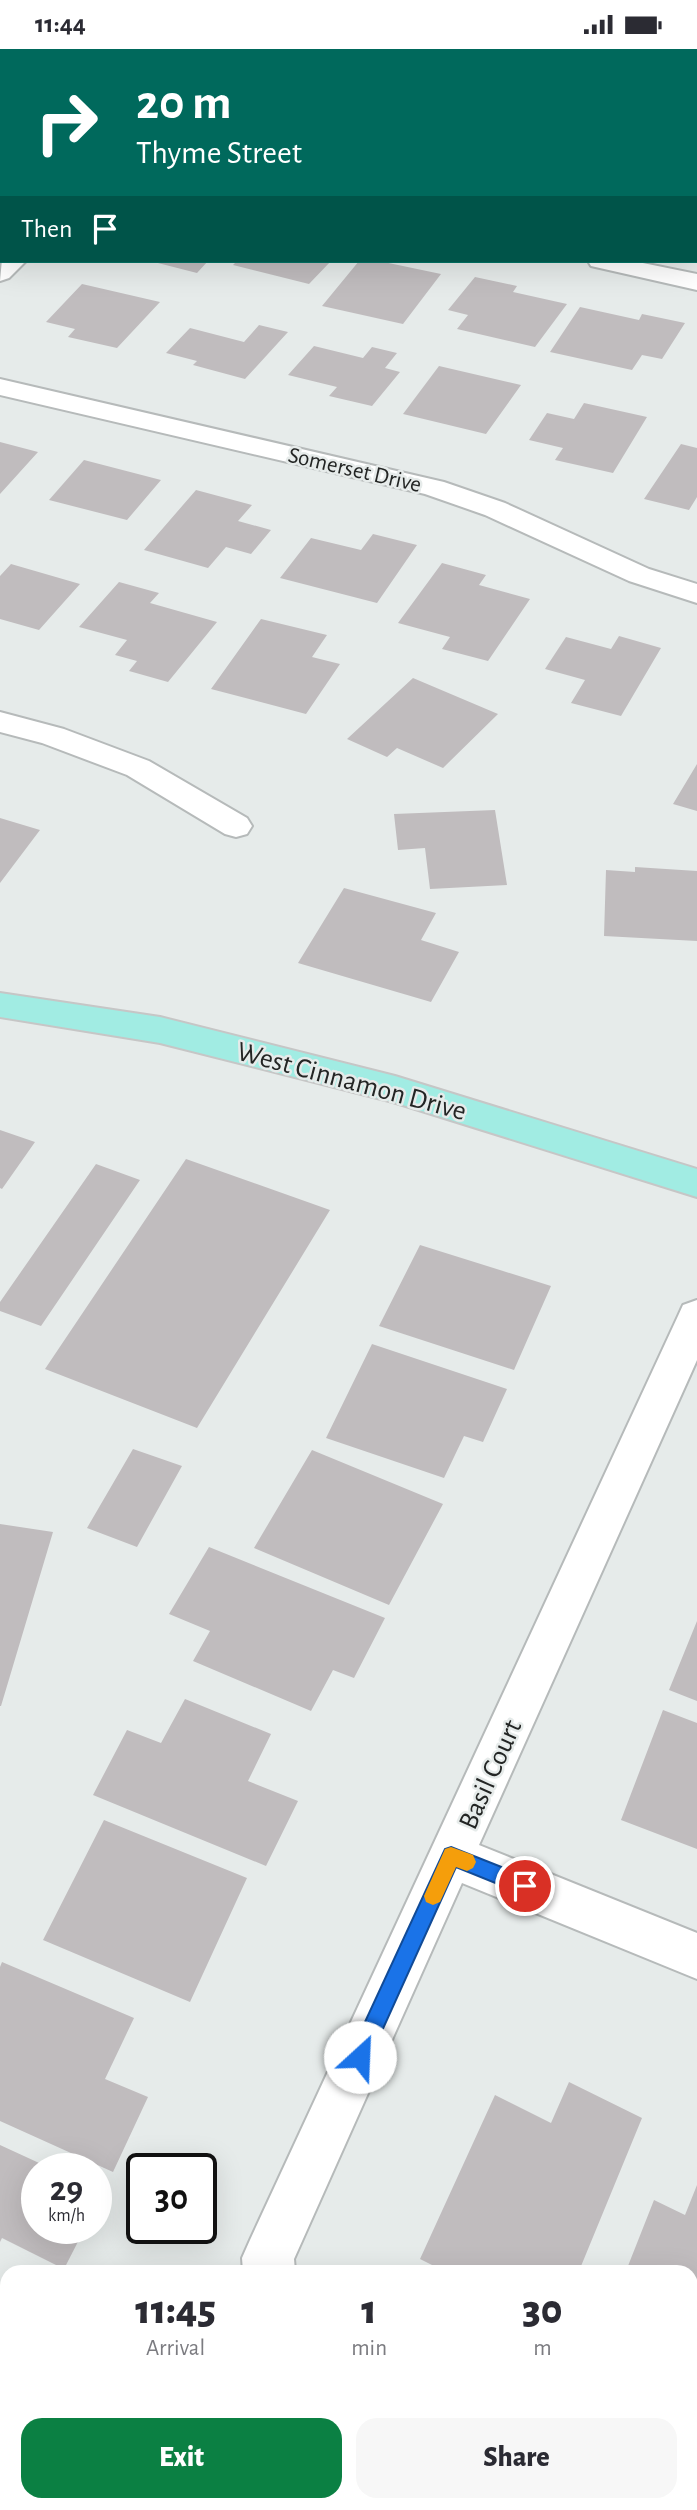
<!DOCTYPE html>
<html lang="en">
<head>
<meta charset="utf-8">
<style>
  :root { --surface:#fff; --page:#f7f7f7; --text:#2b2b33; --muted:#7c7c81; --accent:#0b8043 }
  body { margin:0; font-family:"Alegreya Sans",sans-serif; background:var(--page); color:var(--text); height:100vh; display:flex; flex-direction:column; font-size:26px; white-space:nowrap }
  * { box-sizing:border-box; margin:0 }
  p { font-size:23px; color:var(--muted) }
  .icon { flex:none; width:38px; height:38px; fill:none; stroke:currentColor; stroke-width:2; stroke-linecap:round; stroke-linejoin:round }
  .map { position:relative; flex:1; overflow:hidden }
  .details { position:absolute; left:0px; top:2216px; width:698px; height:247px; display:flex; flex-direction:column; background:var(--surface); border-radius:21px 21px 0 0; box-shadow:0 7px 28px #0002 }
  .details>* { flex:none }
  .top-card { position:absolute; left:0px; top:0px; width:698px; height:214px; box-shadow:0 7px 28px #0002; background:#00695c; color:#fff; overflow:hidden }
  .speed { position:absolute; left:21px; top:2104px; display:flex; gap:14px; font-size:35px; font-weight:700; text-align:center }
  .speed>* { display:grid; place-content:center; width:91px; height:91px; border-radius:50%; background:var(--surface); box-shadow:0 7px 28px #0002; line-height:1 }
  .speed small { font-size:18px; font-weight:400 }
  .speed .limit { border:4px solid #111; border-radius:10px; background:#fff; color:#111 }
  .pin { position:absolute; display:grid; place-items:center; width:60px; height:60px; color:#fff; margin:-30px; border:4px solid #fff; border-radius:50%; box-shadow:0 2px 7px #0007 }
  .me { position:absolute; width:77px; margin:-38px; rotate:25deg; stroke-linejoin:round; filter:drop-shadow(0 0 5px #0008) }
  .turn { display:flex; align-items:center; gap:24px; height:147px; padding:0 21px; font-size:32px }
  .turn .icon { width:91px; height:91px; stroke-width:2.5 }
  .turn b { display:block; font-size:49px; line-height:60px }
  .then { display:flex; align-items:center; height:66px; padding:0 21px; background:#0003; gap:14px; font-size:26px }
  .eta { display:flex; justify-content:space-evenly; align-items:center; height:119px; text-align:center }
  .eta b { font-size:42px; font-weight:800; line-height:49px }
  .button { display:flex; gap:14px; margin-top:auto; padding:14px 21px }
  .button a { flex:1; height:80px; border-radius:21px; background:var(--accent); color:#fff; font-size:28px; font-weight:800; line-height:80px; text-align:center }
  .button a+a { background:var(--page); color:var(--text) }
  .status { display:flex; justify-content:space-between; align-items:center; height:49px; padding:0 35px; background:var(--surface); direction:ltr }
  .status svg { height:19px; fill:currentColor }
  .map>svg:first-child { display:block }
</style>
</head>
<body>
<div class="status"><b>11:44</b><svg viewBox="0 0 49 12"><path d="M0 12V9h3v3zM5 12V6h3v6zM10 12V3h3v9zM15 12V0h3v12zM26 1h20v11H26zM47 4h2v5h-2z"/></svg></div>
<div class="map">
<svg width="697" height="2461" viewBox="0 0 697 2461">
  <rect width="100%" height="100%" fill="#e6ebea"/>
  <path fill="#c0bcbe" d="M150 212H208L197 224Z
    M237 212H331L309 235 233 216Z
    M359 212H379L441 225 403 275 322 257Z
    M475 228 517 237 513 243 567 255 535 298 457 280 468 266 448 261Z
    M82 235 160 253 117 299 68 288 75 280 46 273Z
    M580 258 639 271 642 265 685 274 662 310 642 306 632 321 550 303Z
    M259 276 288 283 245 330 193 316 197 312 166 304 190 279 244 293Z
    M314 297 363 309 372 298 397 304 385 319 400 323 372 357 329 347 337 338 288 326Z
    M439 317 521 336 486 385 403 365Z
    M584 354 647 368 613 424 555 411 563 399 529 391 547 364 574 370Z
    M0 393 38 403 0 445Z
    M681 395 697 399V448L689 461 644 450Z
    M84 411 161 431 127 471 49 451Z
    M196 441 252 456 238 472 271 481 251 505 226 498 208 519 144 501Z
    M373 485 417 496 377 554 280 529 311 489 361 501Z
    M442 514 486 526 479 536 530 550 488 612 442 600 450 588 398 574Z
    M11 515 80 535 39 581 0 570V527Z
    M119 533 159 544 150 554 217 573 168 633 129 622 137 612 115 606 127 591 79 578Z
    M261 570 327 586 312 608 340 615 306 665 211 640Z
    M619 587 661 599 621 667 571 654 585 631 545 620 566 588 611 600Z
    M413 629 498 665 443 719 397 699 387 708 347 690Z
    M697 715V762L673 755Z
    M495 761 507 836 430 840 425 799 398 801 394 765Z
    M0 769 40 781 0 834Z
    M635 818 697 822V892L604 887 606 821 635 823Z
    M344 839 436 864 421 891 459 903 431 953 298 914Z
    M0 1081 35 1093 2 1140 0 1139Z
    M186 1110 330 1161 197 1379 45 1320Z
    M96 1115 140 1131 41 1277 0 1262V1253Z
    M420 1196 551 1237 514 1321 379 1277Z
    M372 1295 507 1340 483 1393 464 1387 444 1429 326 1389Z
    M133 1400 182 1417 137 1498 87 1479Z
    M312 1401 443 1455 389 1556 254 1499Z
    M0 1475 53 1483 1 1657H0Z
    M209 1498 385 1569 354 1629 333 1621 311 1662 193 1612 210 1582 169 1565Z
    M697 1572V1652L669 1641Z
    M185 1650 271 1685 248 1732 298 1752 266 1817 93 1746 127 1681 161 1694Z
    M663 1661 697 1674V1800L621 1771Z
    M104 1771 247 1829 190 1953 43 1891Z
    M2 1913 134 1969 105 2030 148 2048 113 2123 0 2072V1918Z
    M569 2033 642 2069 579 2222H444L420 2210 495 2046 551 2074Z
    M0 2096 50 2119H37V2179H85L64 2220 2 2189 0 2193Z
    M697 2136V2288L691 2285V2222H626L654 2151 685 2166Z
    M0 2312 7 2315V2367L0 2382Z
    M691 2433 697 2435V2461H525L528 2455H691Z"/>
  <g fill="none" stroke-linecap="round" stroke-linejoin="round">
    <defs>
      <path id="minor" d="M93 0H124L125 2H94Z
        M234 0H257L233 2Z
        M680 0H697V8L696 2Z
        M0 76H2V90H0Z
        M696 99H697V114H696Z
        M2 210V212H26L9 229 0 232Z
        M588 212H633L697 225V241L591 217Z
        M0 330 444 433 505 454 649 520 697 535V554L629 532 485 466 425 445 0 346Z
        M0 663 64 680 149 712 247 769 252 777 247 785 236 788 225 785 127 726 42 694 0 683Z
        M697 1251V1311L479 1796 697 1884V1930L462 1834 294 2210 295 2222H243L242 2209 250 2191 678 1267 683 1256Z"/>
      <path id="major" d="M0 944 160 968 395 1027 697 1120V1148L393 1053 160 994 0 968Z"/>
    </defs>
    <use href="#minor" stroke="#b6baba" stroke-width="4"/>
    <use href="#major" stroke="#c6c6c6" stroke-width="4"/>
    <use href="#minor" fill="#fff" fill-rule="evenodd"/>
    <use href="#major" fill="#a1ece3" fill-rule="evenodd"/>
  </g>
  <path fill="#1a73e8" stroke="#114b97" stroke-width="2" d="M451 1798 532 1830 535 1837 532 1843 525 1846 456 1818 367 2015 360 2018 352 2015 350 2008 352 2001 445 1800Z"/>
  <path fill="#f59e0b" d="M451 1798 473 1806 476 1813 473 1819 467 1822 456 1818 440 1853 433 1856 426 1853 424 1847 445 1800Z"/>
  <g text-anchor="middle" stroke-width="5" stroke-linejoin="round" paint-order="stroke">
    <g font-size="23" fill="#232524" stroke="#e6ebea">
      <text transform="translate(355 420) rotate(13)" y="8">Somerset Drive</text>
    </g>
    <g font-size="28" fill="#232524" stroke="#e6ebea">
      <text transform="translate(352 1031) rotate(15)" y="10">West Cinnamon Drive</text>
      <text transform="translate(489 1725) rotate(-66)" y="10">Basil Court</text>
    </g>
  </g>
</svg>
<div class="speed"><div>29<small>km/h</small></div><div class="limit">30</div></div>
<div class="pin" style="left:525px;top:1837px;background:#d93025"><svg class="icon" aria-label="arrive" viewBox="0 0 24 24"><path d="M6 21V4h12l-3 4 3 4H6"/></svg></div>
<svg class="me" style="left:360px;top:2008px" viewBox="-20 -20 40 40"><circle r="19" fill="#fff"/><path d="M0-13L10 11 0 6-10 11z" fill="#1a73e8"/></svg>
<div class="top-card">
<div class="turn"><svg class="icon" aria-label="right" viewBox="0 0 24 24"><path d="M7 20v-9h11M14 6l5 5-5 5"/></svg><div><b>20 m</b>Thyme Street</div></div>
<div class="then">Then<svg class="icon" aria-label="arrive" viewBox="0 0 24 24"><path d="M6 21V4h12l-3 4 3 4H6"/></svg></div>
</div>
<section class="details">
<div class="eta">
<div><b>11:45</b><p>Arrival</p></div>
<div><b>1</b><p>min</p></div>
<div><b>30</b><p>m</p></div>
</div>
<div class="button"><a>Exit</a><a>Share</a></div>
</section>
</div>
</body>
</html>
